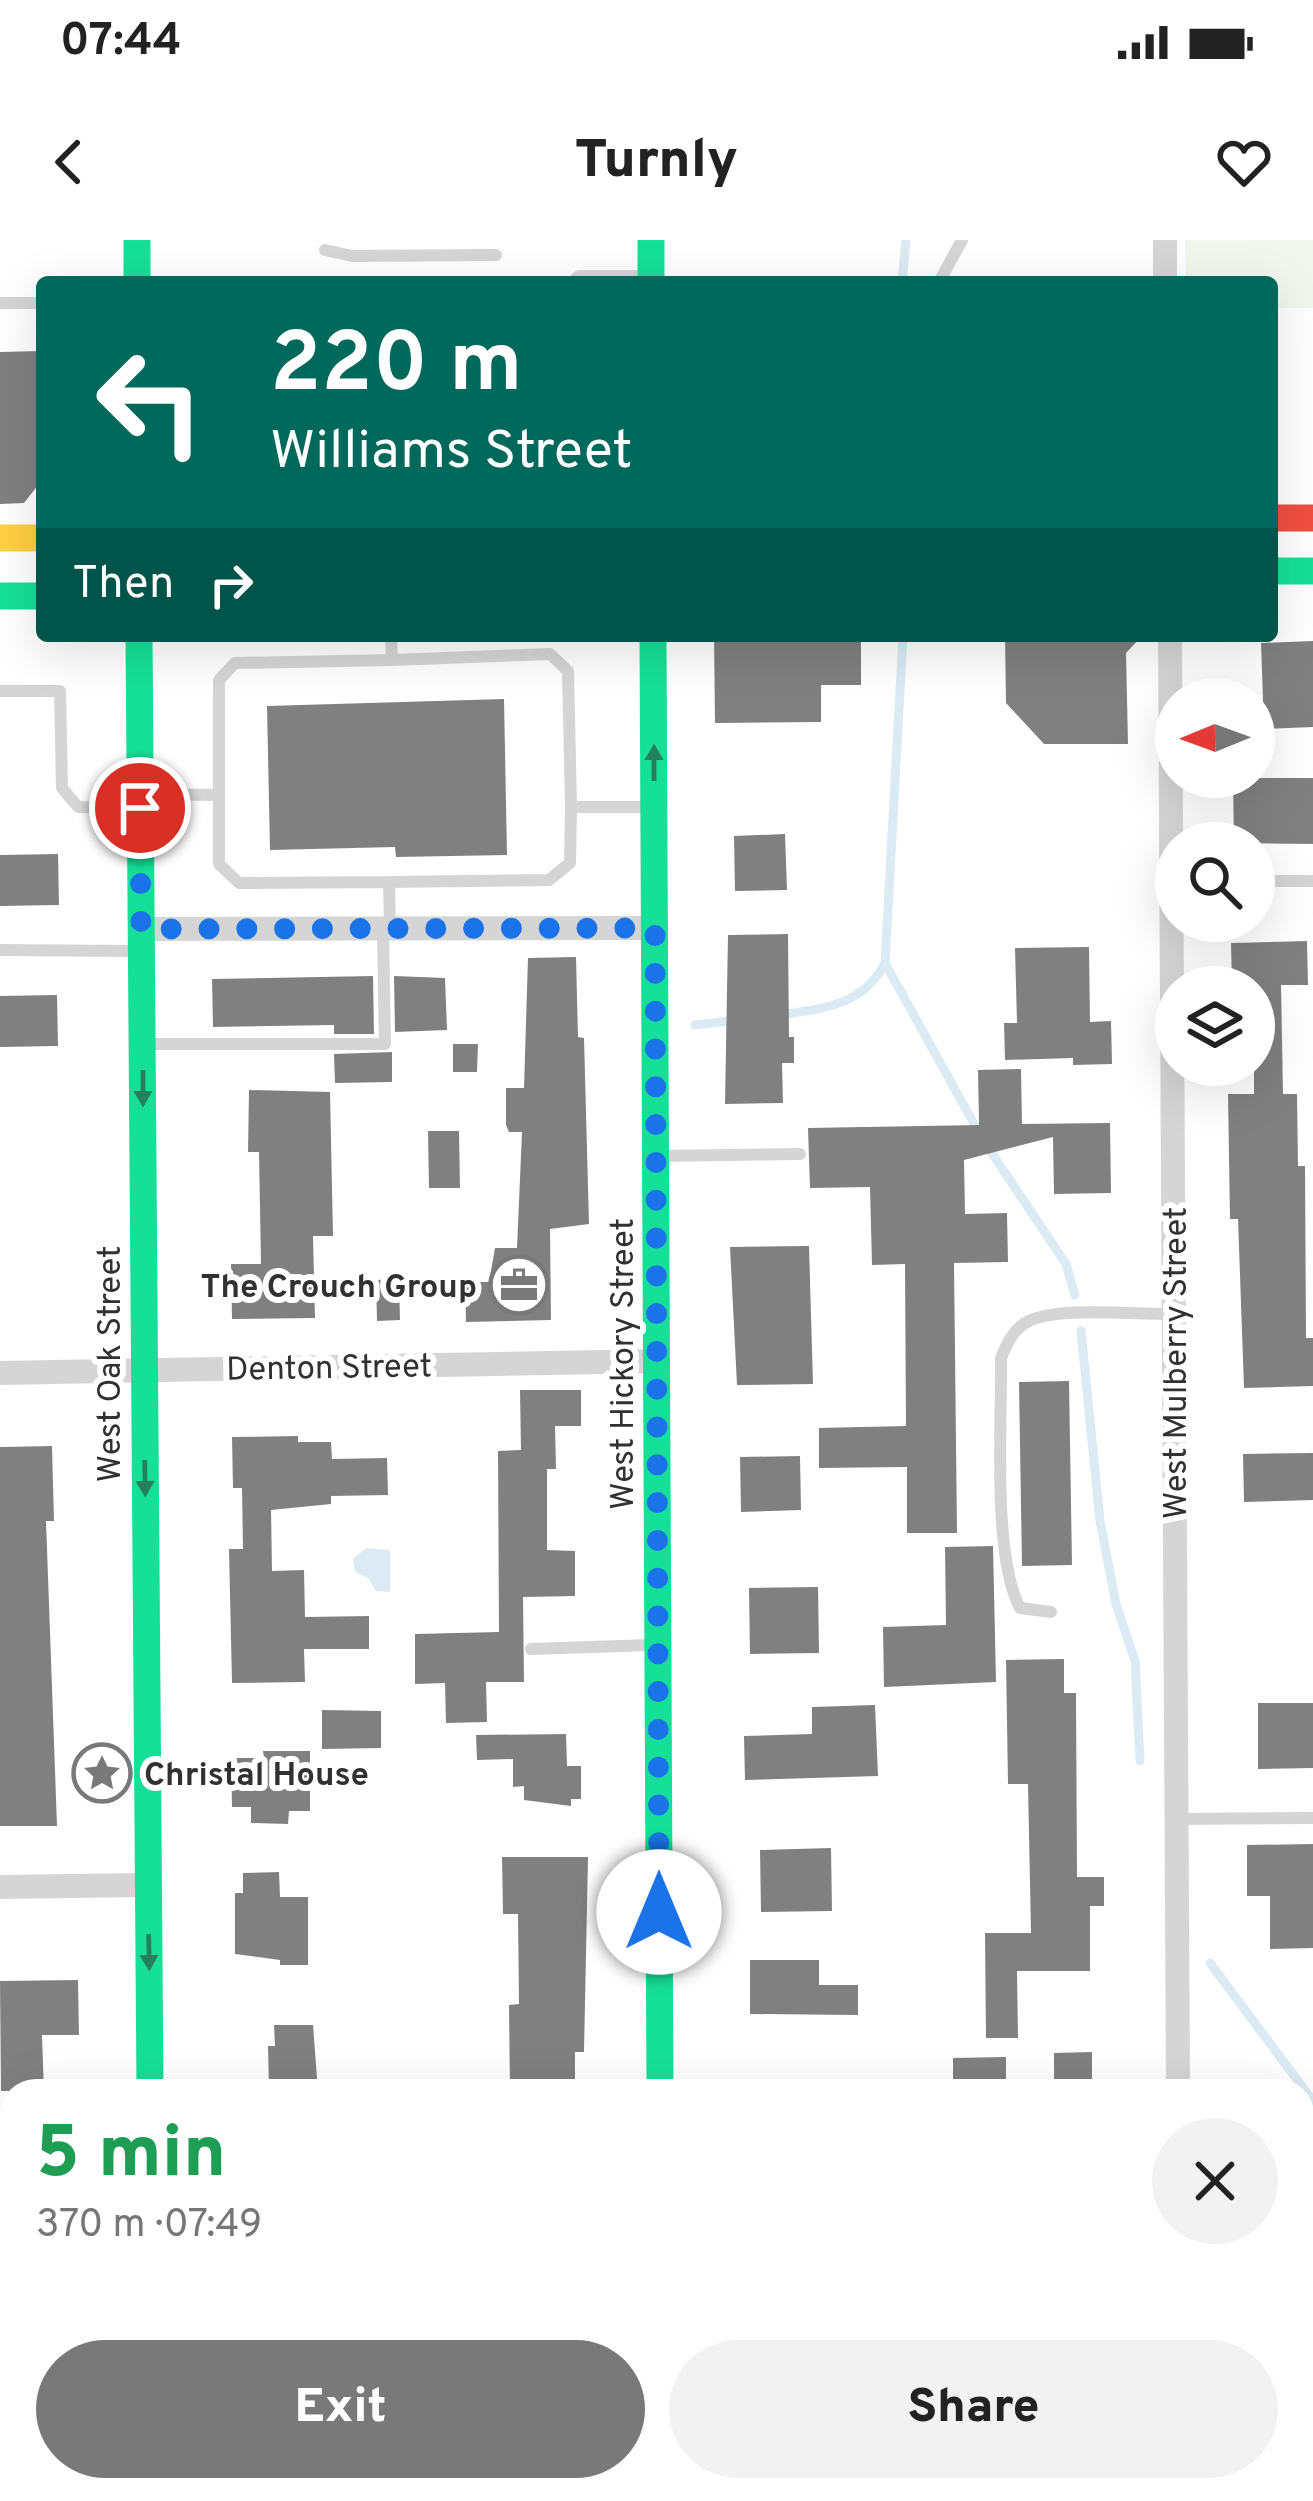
<!DOCTYPE html>
<html lang="en">
<head>
<meta charset="utf-8">
<style>
  :root { --surface:#fff; --page:#f2f2f2; --text:#222; --muted:#767676; --accent:#797979 }
  body { margin:0; font-family:Overpass,sans-serif; background:var(--page); color:var(--text); height:100vh; display:flex; flex-direction:column; font-size:45px; white-space:nowrap }
  * { box-sizing:border-box; margin:0 }
  p { font-size:39px; color:var(--muted) }
  .icon { flex:none; width:66px; height:66px; fill:none; stroke:currentColor; stroke-width:2; stroke-linecap:round; stroke-linejoin:round }
  .map { position:relative; flex:1; overflow:hidden }
  .details { position:absolute; left:0px; top:1839px; width:1314px; height:423px; display:flex; flex-direction:column; background:var(--surface); border-radius:36px 36px 0 0; box-shadow:0 12px 48px #0002 }
  .details>* { flex:none }
  .guide { position:absolute; left:36px; top:36px; width:1242px; height:366px; border-radius:12px; box-shadow:0 12px 48px #0002; background:#00695c; color:#fff; overflow:hidden }
  .needle { width:78px; rotate:269deg }
  .buttons { position:absolute; left:1155px; top:438px; display:grid; gap:24px }
  .buttons a { display:grid; place-items:center; width:120px; height:120px; border-radius:50%; background:var(--surface); box-shadow:0 12px 48px #0002; font-size:60px }
  .pin { position:absolute; display:grid; place-items:center; width:102px; height:102px; color:#fff; margin:-51px; border:6px solid #fff; border-radius:50%; box-shadow:0 3px 12px #0007 }
  .me { position:absolute; width:132px; margin:-66px; rotate:0deg; stroke-linejoin:round; filter:drop-shadow(0 0 9px #0008) }
  .turn { display:flex; align-items:center; gap:42px; height:252px; padding:0 36px; font-size:54px }
  .turn .icon { width:156px; height:156px; stroke-width:2.5 }
  .turn b { display:block; font-size:84px; line-height:102px }
  .then { display:flex; align-items:center; height:114px; padding:0 36px; background:#0003; gap:24px; font-size:45px }
  .round { display:grid; place-items:center; flex:none; width:126px; height:126px; border-radius:63px; background:var(--page) }
  .head { display:flex; align-items:center; justify-content:space-between; height:204px; padding:0 36px }
  h1 { font-size:72px; font-weight:800; line-height:90px; color:#1e9e55 }
  .action { display:flex; gap:24px; margin-top:auto; padding:24px 36px }
  .action a { flex:1; height:138px; border-radius:72px; background:var(--accent); color:#fff; font-size:48px; font-weight:800; line-height:138px; text-align:center }
  .action a+a { background:var(--page); color:var(--text) }
  .status { display:flex; justify-content:space-between; align-items:center; height:84px; padding:0 60px; background:var(--surface); direction:ltr }
  .status svg { height:33px; fill:currentColor }
  header { display:flex; justify-content:space-between; align-items:center; height:156px; padding:0 36px; background:var(--surface); font-size:54px; font-weight:800 }
  .map>svg:first-child { display:block }
</style>
</head>
<body>
<div class="status"><b>07:44</b><svg viewBox="0 0 49 12"><path d="M0 12V9h3v3zM5 12V6h3v6zM10 12V3h3v9zM15 12V0h3v12zM26 1h20v11H26zM47 4h2v5h-2z"/></svg></div>
<header><svg class="icon" aria-label="back" viewBox="0 0 24 24"><path d="M15 5l-7 7 7 7"/></svg>Turnly<svg class="icon" aria-label="heart" viewBox="0 0 24 24"><path d="M12 20l-8-8c-3-5 5-10 8-4 3-6 11-1 8 4z"/></svg></header>
<div class="map">
<svg width="1313" height="2261" viewBox="0 0 1313 2261">
  <rect width="100%" height="100%" fill="#fff"/>
  <path fill="#f2f6ed" d="M1185 0H1313V68H1272V42H1186Z"/>
  <path fill="#dbeaf3" d="M366 1308 390 1310V1352L376 1351 368 1338 355 1332 353 1319Z"/>
  <g fill="none" stroke-linecap="round" stroke-linejoin="round">
    <path stroke="#dbeaf3" stroke-width="9" d="M902 42 906 0
      M885 723 978 891
      M778 775C822 769 863 766 885 723L903 396
      M695 785 737 780
      M987 906 1066 1024 1075 1055
      M1081 1091 1100 1281 1116 1364 1135 1421 1140 1521
      M1210 1723 1313 1861"/>
  </g>
  <path fill="#808080" d="M42 111V240L24 263 0 264V112Z
    M714 396 861 400V445H821V482L715 483Z
    M1005 396H1142L1126 413 1128 504H1044L1006 463Z
    M1313 401V487L1264 489 1261 403Z
    M504 459 507 615 396 617 395 607 270 610 267 466Z
    M1233 538H1313V604L1234 603Z
    M785 594 787 650 735 651 734 596Z
    M58 614 59 665 0 666V615Z
    M788 694 789 797H794V823H782L783 863 725 864 728 695Z
    M1307 701 1308 745H1281L1283 854H1297L1298 926H1305L1306 1098H1313V1146L1244 1148 1238 979H1230L1228 854H1254V745L1232 746 1231 703Z
    M1089 707 1090 782 1111 781 1112 824 1073 825V818L1005 820 1004 783H1017L1015 708Z
    M576 717 578 797 584 798 589 984 550 989 551 1080 466 1082 465 1042H489L495 1008H517L522 892H509L506 885V848H524L528 718Z
    M373 736 374 794H334V785L213 787 212 739Z
    M394 736 445 738 447 790 395 792Z
    M57 755 58 806 0 807V756Z
    M453 804H478L477 832H453Z
    M392 812V842L335 843 334 814Z
    M1021 829 1022 884 1110 883 1111 953 1054 954 1053 897 964 920 965 974 1007 973 1008 1022 954 1023 957 1293H907V1227L819 1228V1188L906 1186 905 1024 872 1025 870 947 810 948 808 888 979 885 978 830Z
    M249 850 330 852 333 996H313L315 1078 232 1079 231 1024H261L259 912H248Z
    M428 891H459L460 948H429Z
    M809 1006 813 1144 737 1145 730 1007Z
    M399 1039 400 1080 377 1081 376 1040Z
    M1069 1141 1072 1325 1022 1326 1019 1142Z
    M520 1150H581V1186H555L556 1229H547V1310L575 1311V1356L523 1357 524 1442H486L487 1482 446 1483 445 1443 415 1444V1394L499 1392 498 1211 521 1210Z
    M298 1196V1202H331L332 1219 387 1218 388 1255 331 1256V1264L271 1270 272 1331 304 1330 305 1377 369 1376V1409H304L305 1442 232 1443 229 1309H243L242 1248H233L232 1197Z
    M52 1206 54 1281H46L57 1586H0V1207Z
    M1313 1213V1260L1244 1262 1243 1214Z
    M800 1216 801 1270 741 1272 740 1217Z
    M993 1306 996 1442 884 1447 883 1387 946 1385 945 1307Z
    M818 1347 819 1413 750 1414 749 1348Z
    M1064 1419V1453H1076L1077 1637H1104V1666H1090V1731H1017L1018 1798H986L985 1693H1031L1028 1544H1008L1006 1420Z
    M1258 1463H1313V1528L1258 1529Z
    M875 1465 878 1536 745 1540 744 1496 812 1494V1467Z
    M322 1470 381 1471V1508L322 1509Z
    M566 1494 567 1526H581V1559H571V1566L524 1560V1546L513 1547V1519L477 1520 476 1495Z
    M263 1511H310V1571H289L288 1584 251 1583V1567H232L231 1518H264Z
    M1313 1604V1708L1270 1709V1656H1247V1605Z
    M831 1608 832 1671 761 1672 760 1610Z
    M502 1617H588L584 1812H575V1851H510L509 1765 519 1764 518 1674H503Z
    M279 1632 280 1657H308V1725H280V1720L235 1714V1653H243V1633Z
    M750 1720H819V1745H858V1775L750 1774Z
    M78 1740 79 1795H42L44 1851H1L0 1741Z
    M274 1785H313L318 1851H269L268 1806H275Z
    M1092 1812V1851H1054V1813Z
    M1006 1817V1851H953V1818Z"/>
  <g fill="none" stroke-linecap="round" stroke-linejoin="round">
    <path stroke="#d5d5d5" stroke-width="12" d="M325 10 352 16 496 15
      M939 42 962 0
      M0 63H42
      M391 396 392 420 550 414 568 431 571 567H647
      M0 451H60L62 548 78 567 133 568
      M142 554 218 555
      M1254 641H1313
      M389 642 239 643 219 624V440L235 423 392 420
      M390 691 389 642 549 640 570 623 571 567
      M0 710 134 711
      M144 804H385L383 692
      M657 916 800 914
      M1051 1372 1020 1368C992 1315 1002 1181 1001 1118 1007 1103 1014 1088 1029 1081 1060 1066 1137 1075 1173 1074
      M531 1409 651 1405
      M1177 1579 1313 1578
      M1111 2250V2261"/>
    <path stroke="#d5d5d5" stroke-width="24" d="M1165 0V42
      M581 42H651
      M1170 396 1178 1851
      M141 689 655 688
      M0 1133 657 1121
      M0 1647 148 1645
      M1186 2250V2261"/>
    <path stroke="#16e098" stroke-width="27" d="M137 0V42
      M651 0V42
      M1272 331H1313
      M0 356H42
      M139 396 150 1851
      M653 396 660 1851
      M663 2250V2261"/>
    <path stroke="#ffcf43" stroke-width="27" d="M0 298H42"/>
    <path stroke="#f24e42" stroke-width="27" d="M1272 278H1313
      M154 2250V2261"/>
  </g>
  <defs><path id="oneway-solid" d="M-6-.8H1V-3.2L6.5 0L1 3.2V.8H-6Z" transform="scale(3)"/></defs>
  <g fill="#25805f">
    <use href="#oneway-solid" transform="translate(654 523) rotate(-90)"/>
    <use href="#oneway-solid" transform="translate(143 848) rotate(90)"/>
    <use href="#oneway-solid" transform="translate(145 1238) rotate(89)"/>
    <use href="#oneway-solid" transform="translate(149 1712) rotate(89)"/>
  </g>
  <g fill="none" stroke-linecap="round" stroke-linejoin="round">
    <path stroke="#1a73e8" stroke-width="21" stroke-dasharray="0 37.8" d="M140 568 141 689 655 688 659 1672"/>
  </g>
  <defs>
    <symbol id="office-ring" viewBox="-11 -11 22 22"><circle r="9.5" fill="#fff" stroke="#797979" stroke-width="1.5"/><path d="M-6-3h4V-5.5h4V-3h4V5H-6ZM-1-4.5V-3h2v-1.5ZM-6 0V1H6V0Z" fill="#797979"/></symbol>
    <symbol id="sight-ring" viewBox="-11 -11 22 22"><circle r="9.5" fill="#fff" stroke="#797979" stroke-width="1.5"/><path d="M0-6L1.8-2.2L6-1.7L2.9 1.2L3.7 5.4L0 3.3L-3.7 5.4L-2.9 1.2L-6-1.7L-1.8-2.2Z" fill="#797979"/></symbol>
  </defs>
  <g fill-rule="evenodd">
    <use href="#office-ring" x="486" y="1012" width="66" height="66"/>
    <use href="#sight-ring" x="69" y="1500" width="66" height="66"/>
  </g>
  <g text-anchor="middle" stroke-width="12" stroke-linejoin="round" paint-order="stroke">
    <g font-size="33" font-weight="bold" fill="#313131" stroke="#fff" text-anchor="end">
      <text x="477" y="1057">The Crouch Group</text>
      <text x="144" y="1545" text-anchor="start">Christal House</text>
    </g>
    <g font-size="33" fill="#313131" stroke="#fff">
      <text transform="translate(1174 1123) rotate(-90)" y="12">West Mulberry Street</text>
      <text transform="translate(108 1124) rotate(-90)" y="12">West Oak Street</text>
      <text transform="translate(621 1124) rotate(-90)" y="12">West Hickory Street</text>
      <text transform="translate(329 1126) rotate(-1)" y="12">Denton Street</text>
    </g>
  </g>
</svg>
<div class="buttons">
<a><svg class="needle" viewBox="-14 -14 28 28"><path d="M0-13l5 13h-10z" fill="#e53935"/><path d="M0 13l5-13h-10z" fill="#767676"/></svg></a>
<a><svg class="icon" aria-label="search" viewBox="0 0 24 24"><circle cx="10" cy="10" r="6"/><path d="M15 15l6 6"/></svg></a>
<a><svg class="icon" aria-label="layers" viewBox="0 0 24 24"><path d="M12 4l9 5-9 5-9-5zM3 14l9 5 9-5"/></svg></a>
</div>
<div class="pin" style="left:140px;top:568px;background:#d93025"><svg class="icon" aria-label="arrive" viewBox="0 0 24 24"><path d="M6 21V4h12l-3 4 3 4H6"/></svg></div>
<svg class="me" style="left:659px;top:1672px" viewBox="-20 -20 40 40"><circle r="19" fill="#fff"/><path d="M0-13L10 11 0 6-10 11z" fill="#1a73e8"/></svg>
<div class="guide">
<div class="turn"><svg class="icon" aria-label="left" viewBox="0 0 24 24"><path d="M17 20v-9H6M10 6l-5 5 5 5"/></svg><div><b>220 m</b>Williams Street</div></div>
<div class="then">Then<svg class="icon" aria-label="right" viewBox="0 0 24 24"><path d="M7 20v-9h11M14 6l5 5-5 5"/></svg></div>
</div>
<section class="details">
<div class="head"><div><h1>5 min</h1><p>370 m · 07:49</p></div><a class="round"><svg class="icon" aria-label="close" viewBox="0 0 24 24"><path d="M6 6l12 12M18 6L6 18"/></svg></a></div>
<div class="action"><a>Exit</a><a>Share</a></div>
</section>
</div>
</body>
</html>
